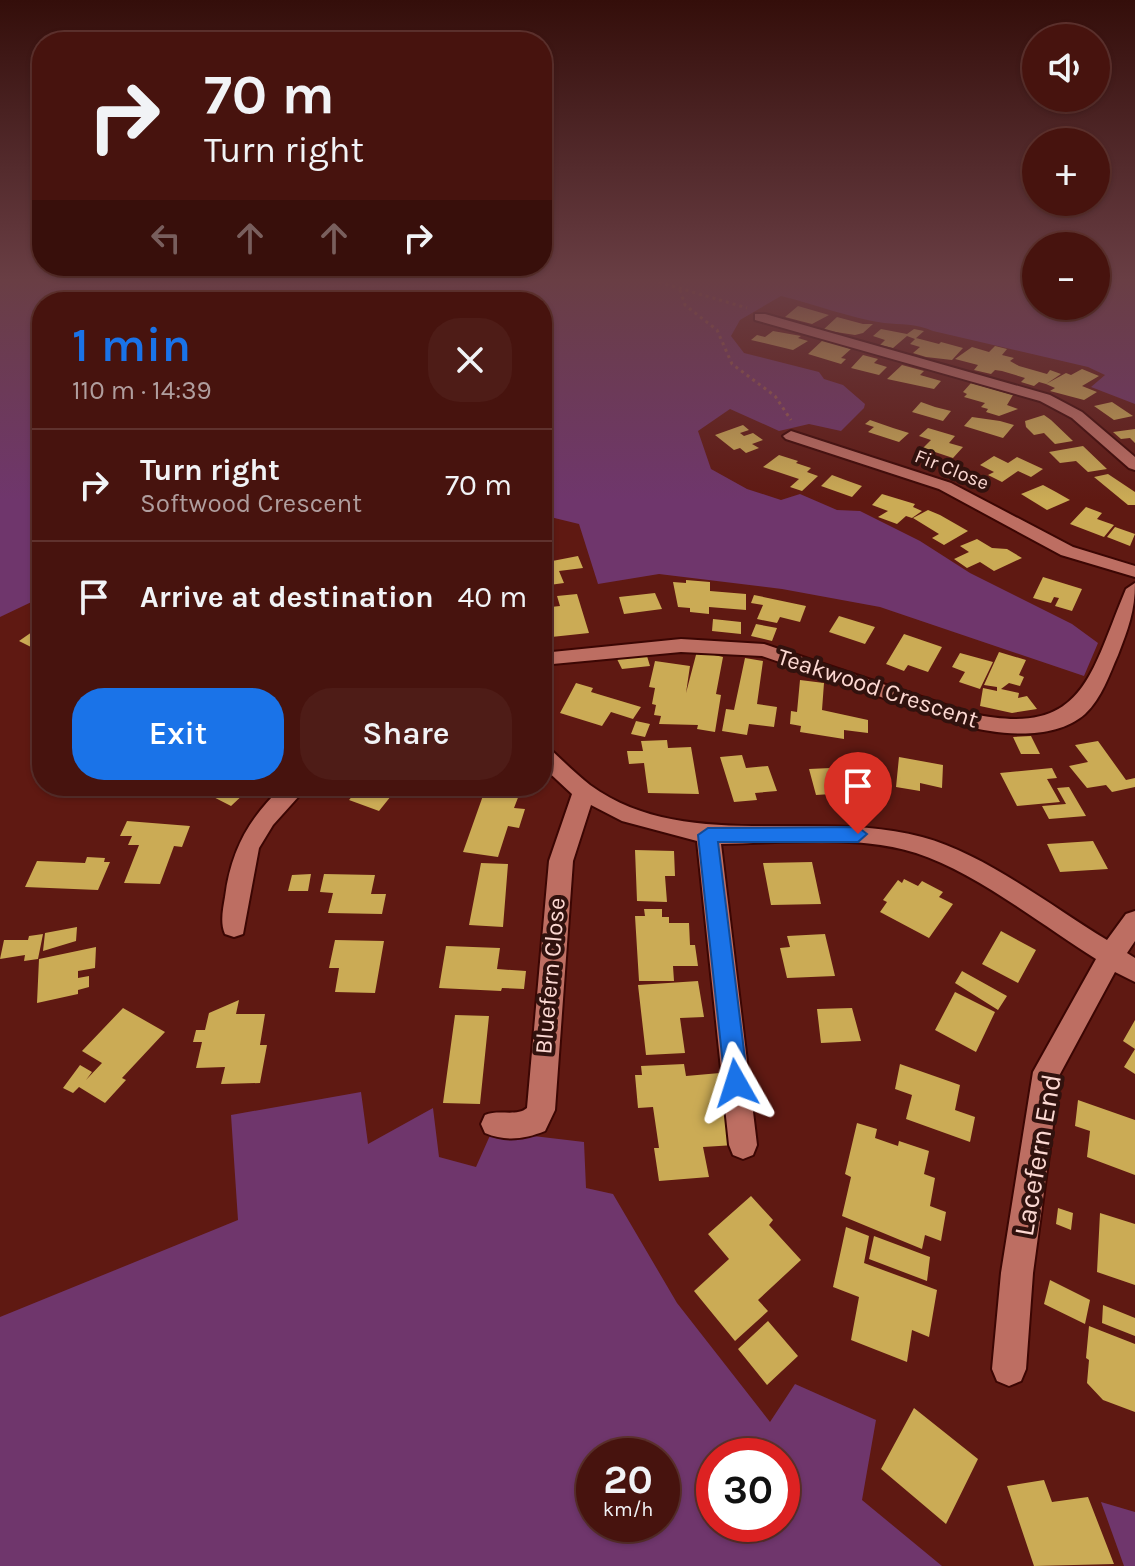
<!DOCTYPE html>
<html lang="en">
<head>
<meta charset="utf-8">
<style>
  :root { --surface:#47130e; --page:#4e1c17; --text:#f1f3f6; --muted:#b09e9e; --line:#5f322e; --accent:#1a73e8 }
  body { margin:0; font-family:Karla,sans-serif; background:var(--page); color:var(--text); height:100vh; display:flex; flex-direction:column; font-size:30px; white-space:nowrap }
  * { box-sizing:border-box; margin:0 }
  p { font-size:26px; color:var(--muted) }
  .icon { flex:none; width:44px; height:44px; fill:none; stroke:currentColor; stroke-width:2; stroke-linecap:round; stroke-linejoin:round }
  .map { position:relative; flex:1; overflow:hidden }
  .drawer { position:absolute; left:32px; top:292px; width:520px; height:504px; display:flex; flex-direction:column; background:var(--surface); border-radius:32px; box-shadow:0 2px 6px #0004,0 0 0 2px var(--line) }
  .drawer>* { flex:none }
  .hud { position:absolute; left:32px; top:32px; width:520px; height:244px; border-radius:32px; box-shadow:0 2px 6px #0004,0 0 0 2px var(--line); background:#47130e; color:var(--text); overflow:hidden }
  .controls { position:absolute; left:1022px; top:24px; display:grid; gap:16px }
  .controls a { display:grid; place-items:center; width:88px; height:88px; border-radius:50%; background:var(--surface); box-shadow:0 2px 6px #0004,0 0 0 2px var(--line); font-size:40px }
  .speed { position:absolute; left:576px; top:1438px; display:flex; gap:16px; font-size:40px; font-weight:700; text-align:center }
  .speed>* { display:grid; place-content:center; width:104px; height:104px; border-radius:50%; background:var(--surface); box-shadow:0 2px 6px #0004,0 0 0 2px var(--line); line-height:1 }
  .speed small { font-size:20px; font-weight:400 }
  .speed .limit { border:12px solid #d22; background:#fff; color:#111 }
  .pin { position:absolute; display:grid; place-items:center; width:68px; height:68px; color:#fff; margin:-82px -34px; border-radius:50% 50% 50% 0; rotate:-45deg; box-shadow:0 0 8px #0007 }
  .pin .icon { rotate:45deg }
  .me { position:absolute; width:88px; margin:-44px; rotate:354deg; stroke-linejoin:round; filter:drop-shadow(0 0 6px #0008) }
  .turn { display:flex; align-items:center; gap:28px; height:168px; padding:0 40px; font-size:36px }
  .turn .icon { width:104px; height:104px; stroke-width:2.5 }
  .turn b { display:block; font-size:56px; line-height:68px }
  .lanes { display:flex; align-items:center; height:76px; padding:0 40px; background:#0003; justify-content:center; gap:40px; direction:ltr }
  .lanes .off { opacity:.35 }
  .round { display:grid; place-items:center; flex:none; width:84px; height:84px; border-radius:32px; background:var(--page) }
  .head { display:flex; align-items:center; justify-content:space-between; height:136px; padding:0 40px }
  h1 { font-size:48px; font-weight:600; line-height:60px; color:var(--accent) }
  .button { display:flex; gap:16px; margin-top:auto; padding:16px 40px }
  .button a { flex:1; height:92px; border-radius:32px; background:var(--accent); color:#fff; font-size:32px; font-weight:600; line-height:92px; text-align:center }
  .button a+a { background:var(--page); color:var(--text) }
  ul { padding:0; list-style:none }
  li { display:flex; align-items:center; gap:24px; height:112px; padding:0 40px; border-top:2px solid var(--line) }
  li div { flex:1 }
  li b { display:block; font-size:30px }
  li em { font-style:normal }
  .map>svg:first-child { display:block }
</style>
</head>
<body>
<div class="map">
<svg width="1135" height="1566" viewBox="0 0 1135 1566">
  <rect width="100%" height="100%" fill="#5f1912"/>
  <path fill="#6f366c" fill-rule="evenodd" d="M0 280H1036V306H1096V280H1135V404L1091 387 1105 375 1088 367 933 331C915 323 902 325 884 323 849 318 815 304 781 296L740 320 731 336 744 353 819 372 824 379 843 385 865 404 864 408 841 431 809 424 779 431 730 409 698 431 711 469 747 489 781 500 800 494 837 510 860 511 920 541 970 573 1072 624 1098 643 1084 676 880 607 782 589 659 574 598 584 579 524 542 515V302H42V597L0 617Z
    M361 1092 368 1144 433 1108 439 1157 476 1167 492 1131 584 1142 586 1188 613 1194 677 1303 770 1422 795 1384 876 1420 862 1500 942 1566H0V1317L238 1220 231 1115ZM594 1456H662V1524H594ZM714 1456H782V1524H714Z
    M1101 1502 1135 1512V1566H1124Z"/>
  <path fill="#cbab55" d="M798 306 829 315 812 324 785 317Z
    M837 317 863 324H873L863 333 855 335 823 330Z
    M881 329 907 334 914 329 924 331 915 339 907 336 893 348 880 345 885 340 873 336Z
    M773 331 801 336 798 338 808 341 793 350 751 340 757 335 765 337Z
    M916 338 939 344 941 342 963 348 952 360 926 357 913 353 920 347 910 344Z
    M823 340 851 349 841 358 846 359 841 364 808 354Z
    M995 346 1007 349 1002 355 1014 358 1010 361 1019 366 1047 374 1050 370 1061 374 1046 384 1039 382 1034 386 1021 382 1025 378 1002 371 995 370 991 374 974 370 978 365 955 359 972 347 989 352Z
    M863 355 878 359 874 363 887 367 879 375 851 368Z
    M902 365 924 371 920 375 941 381 934 389 887 379Z
    M1082 369 1099 376 1082 386 1097 392 1084 400 1050 391 1055 388 1046 384 1066 373 1071 375Z
    M971 383 1013 395 1007 405 1018 409 999 416 986 412 988 409 981 407 985 403 964 397 967 394 963 392Z
    M921 402 935 407 951 411 943 421 912 412Z
    M1112 402 1133 416 1114 420 1094 406Z
    M1044 415 1051 420 1073 441 1055 444 1044 433 1034 435 1026 427 1025 421Z
    M972 417 1000 421 1014 425 1003 438 964 426Z
    M870 420 893 428 909 433 899 442 868 432 874 427 865 424Z
    M743 425 749 430 740 433 744 436 753 433 763 440 752 444 759 448 746 453 740 448 734 450 715 435Z
    M928 428 955 436 949 443 963 447 953 458 923 448 931 440 919 436Z
    M1135 429V443L1130 438 1121 439 1113 432Z
    M1083 446 1107 469 1088 472 1076 461 1060 463 1049 452Z
    M779 455 798 461 796 463 811 468 807 472 818 476 802 491 790 487 799 479 763 467Z
    M994 456 1008 463 1017 457 1043 469 1031 477 1018 471 1002 482 988 475 994 472 980 465Z
    M1108 474 1135 492V505H1128L1094 477Z
    M832 475 848 481 862 486 852 497 821 486Z
    M1043 485 1056 492 1070 500 1047 510 1021 494Z
    M882 494 915 504 913 507 922 511 912 518 906 516 897 524 878 517 888 511 872 505Z
    M1086 507 1102 513 1097 519 1114 525 1104 537 1070 524Z
    M928 510 940 515 968 531 944 545 932 538 939 534 913 518Z
    M1115 527 1135 534 1130 546 1107 537Z
    M977 539 992 548 1007 549 1022 558 994 571 980 562 967 568 954 559 969 552 960 546Z
    M578 556 583 568 559 571 564 583 542 586V563Z
    M1043 577 1082 589 1072 611 1055 606 1059 598 1054 597 1051 603 1033 598Z
    M686 580 710 582V591L746 594V610L709 607V614L690 612V608L678 607 673 582 686 583Z
    M655 593 662 609 624 614 619 597Z
    M577 594 589 633 542 638V626L546 625 542 621V608L560 606 557 596Z
    M754 595 806 606 800 622 780 617 777 623 757 619 763 605 751 603Z
    M839 616 875 627 865 644 829 632Z
    M713 619 741 622V634L712 631Z
    M756 624 777 628 772 641 751 636Z
    M42 625V645L37 643 31 647 19 641Z
    M904 634 942 647 928 672 908 665 904 671 886 664Z
    M697 651 723 657 716 694 721 695 715 732 697 729 698 725 659 724 661 716 654 715 656 705 652 704 655 688 649 687 655 661 690 666 686 693Z
    M999 652 1026 660 1019 675 1024 677 1020 686 1009 683 1001 689 1019 693 1018 698 1027 696 1037 709 1012 713 980 706 983 688 997 691V687L984 685Z
    M960 653 993 662 980 689 959 682 965 672 952 667Z
    M647 656 650 666 622 669 617 659Z
    M745 658 763 661 757 704 777 707 774 727 749 724 747 735 722 731 726 709 734 710Z
    M800 680 824 683 822 710 868 720V733L844 730V739L800 732 801 726 790 724 791 711 797 712Z
    M576 683 593 688 591 692 641 707 633 719 611 712 602 726 560 713Z
    M636 721 650 724 645 737 631 734Z
    M1031 736 1040 754H1021L1013 737Z
    M667 740 668 748 691 747 699 794 648 793 644 763 629 764 627 751H643L641 741Z
    M1098 741 1126 780 1135 778V787L1112 792 1106 785 1087 788 1069 766 1088 762 1075 745Z
    M742 755 746 768 768 766 777 791 755 793 757 800 734 802 720 757Z
    M899 757 943 765 942 788 920 783V791L896 787Z
    M853 767 862 792 816 795 809 769Z
    M1052 768 1057 778 1047 779 1060 802 1017 806 1000 773Z
    M192 786H234L246 792 231 806Z
    M361 786H399L379 811 349 800Z
    M1069 787 1086 816 1049 819 1042 806 1066 804 1057 788Z
    M485 790 519 795 514 808 525 809 519 828 508 826 498 857 463 852Z
    M127 821 190 826 182 847 174 846 160 884 124 883 139 845H128L132 836H120Z
    M1093 841 1108 869 1060 872 1047 844Z
    M635 850 674 851 675 876H665L667 902 637 901Z
    M87 857 105 858 104 862H110L98 890 25 887 37 861 85 863Z
    M812 862 821 904 771 905 763 863Z
    M481 863 508 864 503 927 469 925Z
    M311 874 308 891H288L292 875Z
    M324 874 375 875 371 894H386L382 914 328 913 333 893 320 892Z
    M904 879 918 886 922 881 943 892 939 897 953 904 929 938 880 912 887 902 883 900 898 880 902 883Z
    M644 909H662V917H669V923H689L690 945H695L698 966H673L674 981H639L635 916H645Z
    M77 927 76 941 43 951 45 933Z
    M1001 931 1036 950 1018 983 982 964Z
    M43 934 38 959 24 961 25 955 0 959 4 940H28L29 936Z
    M825 934 835 976 787 978 780 948 790 947 787 936Z
    M335 940 384 941 375 993 335 992 339 968H329Z
    M446 946 500 948 497 969 526 971 524 989 502 988 501 991 439 988Z
    M96 947 95 968 78 971V978L89 976V987L78 990V994L37 1003 39 959Z
    M962 971 1007 996 998 1010 955 983Z
    M698 981 704 1017 680 1018 685 1053 646 1055 638 985Z
    M955 992 995 1012 976 1052 935 1030Z
    M239 1000 236 1014H265L260 1045H267L260 1083 221 1084 225 1067 196 1068 202 1042H193L196 1030H205L209 1013Z
    M123 1008 165 1032 122 1078 126 1080 105 1103 79 1087 73 1093 63 1088 80 1065 92 1072 86 1080 102 1063 82 1051Z
    M852 1008 861 1041 821 1043 817 1009Z
    M455 1015 489 1016 480 1104 443 1103Z
    M1135 1020V1074L1124 1067 1135 1049 1123 1041Z
    M684 1064 686 1076 720 1073 735 1145 703 1147 709 1177 659 1181 654 1148H659L653 1107 638 1108 635 1075H642L641 1066Z
    M900 1064 960 1085 955 1110 975 1117 970 1142 906 1119 912 1095 895 1089Z
    M1078 1100 1135 1120V1175L1087 1157 1090 1131 1075 1126Z
    M857 1123 877 1129 875 1138 898 1146 899 1141 929 1151 924 1174 935 1178 930 1206 946 1212 941 1241 925 1235 922 1249 842 1216 851 1177 845 1174Z
    M751 1196 773 1220 769 1225 801 1260 758 1300 768 1311 735 1341 694 1291 729 1259 708 1234Z
    M1058 1208 1073 1213 1071 1230 1056 1224Z
    M1100 1213 1135 1224V1285L1097 1272Z
    M846 1227 869 1236 864 1263 937 1290 929 1337 912 1330 907 1362 851 1340 859 1297 833 1287Z
    M874 1236 930 1257 927 1281 869 1259Z
    M1050 1280 1090 1300 1085 1324 1044 1304Z
    M1103 1305 1135 1318V1336L1102 1323Z
    M768 1321 798 1356 767 1385 738 1349Z
    M1089 1326 1135 1344V1412L1103 1400 1087 1383 1089 1360 1086 1358Z
    M914 1408 978 1459 946 1524 881 1469Z
    M1044 1480 1052 1502 1088 1497 1114 1564 1034 1566 1007 1486Z"/>
  <g fill="none" stroke-linecap="round" stroke-linejoin="round">
    <defs>
      <path id="minor" d="M755 314H765L1050 395 1082 412 1135 457V470L1129 468 1072 418 1040 401 755 320Z
        M791 431 951 483 1073 547 1135 566V577L1061 555 939 489 786 439 783 436Z
        M1135 583C1135 611 1128 629 1118 655 1109 675 1102 698 1085 714 1054 741 1001 735 965 726L762 656 681 652 542 665V653L681 639 764 644 969 713C1084 739 1089 677 1126 589Z
        M542 746 550 749C563 761 576 774 590 785 684 854 817 808 922 837 985 854 1051 906 1107 940L1126 914 1135 911V941L1127 953 1135 958V982L1115 972 1060 1074 1033 1273 1026 1369 1021 1381 1009 1386 997 1381 992 1369 1001 1273 1033 1072 1096 959C1042 925 975 872 916 853 855 834 784 843 721 844L757 1145 753 1155 743 1159 733 1155 729 1145 697 841 622 821 591 805 573 861 555 1110 545 1131C525 1139 506 1142 485 1133L481 1124 485 1115C498 1109 517 1117 527 1108L549 861 572 794 542 766Z
        M283 786H308L273 825 259 848 243 934 234 937 225 934C220 923 223 909 225 897 231 850 249 818 283 786Z"/>
    </defs>
    <use href="#minor" stroke="#3b0603" stroke-width="4"/>
    <path stroke="#955a54" stroke-width="3" stroke-dasharray="3 4" stroke-linecap="butt" d="M652 280 747 308
      M680 290 685 305 717 330 732 364 775 396 791 420"/>
    <use href="#minor" fill="#bd6e62" fill-rule="evenodd"/>
  </g>
  <linearGradient id="sky" x2="0" y2="1"><stop stop-color="#340e0a"/><stop offset="0.56" stop-color="#693e44"/><stop offset="1" stop-color="#693e44" stop-opacity="0"/></linearGradient>
  <rect width="1135" height="500" fill="url(#sky)"/>
  <path fill="#1a73e8" stroke="#114b97" stroke-width="2" d="M858 827 867 834 858 842H718L748 1083 744 1090 736 1093 728 1090 725 1083 698 835 708 828Z"/>
  <g text-anchor="middle" stroke-width="8" stroke-linejoin="round" paint-order="stroke">
    <g font-size="20" fill="#fcd8d2" stroke="#31120e">
      <text transform="translate(952 469) rotate(22)" y="7">Fir Close</text>
    </g>
    <g font-size="24" fill="#fcd8d2" stroke="#31120e">
      <text transform="translate(878 688) rotate(18)" y="8">Teakwood Crescent</text>
      <text transform="translate(550 976) rotate(-85)" y="8">Bluefern Close</text>
    </g>
    <g font-size="28" fill="#fcd8d2" stroke="#31120e">
      <text transform="translate(1037 1155) rotate(-80)" y="10">Lacefern End</text>
    </g>
  </g>
</svg>
<div class="controls">
<a><svg class="icon" aria-label="sound" viewBox="0 0 24 24"><path d="M4 9h4l5-4v14l-5-4H4zM17 9q2 3 0 6"/></svg></a>
<a>+</a>
<a>−</a>
</div>
<div class="speed"><div>20<small>km/h</small></div><div class="limit">30</div></div>
<div class="pin" style="left:858px;top:834px;background:#d93025"><svg class="icon" aria-label="arrive" viewBox="0 0 24 24"><path d="M6 21V4h12l-3 4 3 4H6"/></svg></div>
<svg class="me" style="left:736px;top:1083px" viewBox="-20 -20 40 40"><path d="M0-17L14 15 0 8-14 15z" fill="#1a73e8" stroke="#fff" stroke-width="4"/></svg>
<div class="hud">
<div class="turn"><svg class="icon" aria-label="right" viewBox="0 0 24 24"><path d="M7 20v-9h11M14 6l5 5-5 5"/></svg><div><b>70 m</b>Turn right</div></div>
<div class="lanes"><svg class="icon off" aria-label="left" viewBox="0 0 24 24"><path d="M17 20v-9H6M10 6l-5 5 5 5"/></svg><svg class="icon off" aria-label="ahead" viewBox="0 0 24 24"><path d="M12 20V5M6 11l6-6 6 6"/></svg><svg class="icon off" aria-label="ahead" viewBox="0 0 24 24"><path d="M12 20V5M6 11l6-6 6 6"/></svg><svg class="icon" aria-label="right" viewBox="0 0 24 24"><path d="M7 20v-9h11M14 6l5 5-5 5"/></svg></div>
</div>
<section class="drawer">
<div class="head"><div><h1>1 min</h1><p>110 m · 14:39</p></div><a class="round"><svg class="icon" aria-label="close" viewBox="0 0 24 24"><path d="M6 6l12 12M18 6L6 18"/></svg></a></div>
<ul>
<li><svg class="icon" aria-label="right" viewBox="0 0 24 24"><path d="M7 20v-9h11M14 6l5 5-5 5"/></svg><div><b>Turn right</b><p>Softwood Crescent</p></div><em>70 m</em></li>
<li><svg class="icon" aria-label="arrive" viewBox="0 0 24 24"><path d="M6 21V4h12l-3 4 3 4H6"/></svg><div><b>Arrive at destination</b></div><em>40 m</em></li>
</ul>
<div class="button"><a>Exit</a><a>Share</a></div>
</section>
</div>
</body>
</html>
